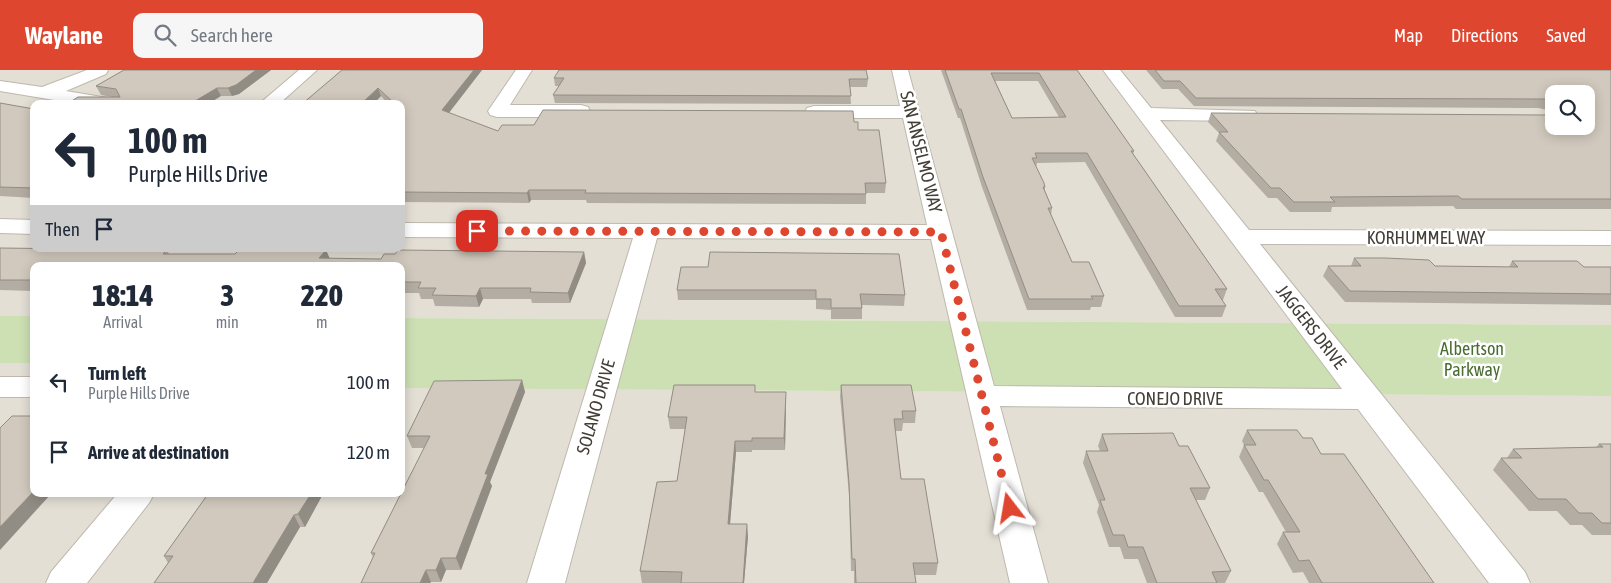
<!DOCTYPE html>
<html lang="en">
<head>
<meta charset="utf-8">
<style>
  :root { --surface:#fff; --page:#f6f6f7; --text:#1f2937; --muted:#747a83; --accent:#df4630 }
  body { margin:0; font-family:"Asap Condensed",sans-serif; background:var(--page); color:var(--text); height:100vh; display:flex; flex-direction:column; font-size:19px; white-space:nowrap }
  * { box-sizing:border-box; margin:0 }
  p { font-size:16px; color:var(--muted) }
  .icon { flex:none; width:28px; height:28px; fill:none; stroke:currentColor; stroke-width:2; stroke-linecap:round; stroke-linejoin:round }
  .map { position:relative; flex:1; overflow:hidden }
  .panel { position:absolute; left:30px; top:192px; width:375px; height:235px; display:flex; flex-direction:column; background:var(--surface); border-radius:10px; box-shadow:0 2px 12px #0003 }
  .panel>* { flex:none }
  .guide { position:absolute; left:30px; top:30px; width:375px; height:152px; border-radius:10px; box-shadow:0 2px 12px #0003; background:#fff; color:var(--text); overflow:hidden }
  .fabs { position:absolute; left:1545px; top:15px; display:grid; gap:10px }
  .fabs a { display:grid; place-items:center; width:50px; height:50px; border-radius:10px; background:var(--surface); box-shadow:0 2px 12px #0003; font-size:25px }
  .pin { position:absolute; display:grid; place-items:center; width:42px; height:42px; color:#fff; margin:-21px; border-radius:10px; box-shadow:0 2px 8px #0006 }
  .me { position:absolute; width:55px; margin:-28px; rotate:346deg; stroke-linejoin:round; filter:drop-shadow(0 0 4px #0008) }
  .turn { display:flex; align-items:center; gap:18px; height:105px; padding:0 15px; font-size:22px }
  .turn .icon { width:65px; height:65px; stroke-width:2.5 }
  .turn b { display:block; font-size:35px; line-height:42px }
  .then { display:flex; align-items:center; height:48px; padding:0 15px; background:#0003; gap:10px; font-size:19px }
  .eta { display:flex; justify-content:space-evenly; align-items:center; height:85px; text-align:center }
  .eta b { font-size:30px; font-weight:800; line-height:35px }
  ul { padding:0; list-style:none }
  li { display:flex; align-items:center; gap:15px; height:70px; padding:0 15px }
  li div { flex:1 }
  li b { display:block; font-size:19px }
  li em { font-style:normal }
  header { display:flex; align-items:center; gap:30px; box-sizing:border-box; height:70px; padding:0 25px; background:var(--accent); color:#fff }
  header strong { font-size:24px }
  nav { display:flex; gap:28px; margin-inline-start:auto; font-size:18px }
  .search { width:350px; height:45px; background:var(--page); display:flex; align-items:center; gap:12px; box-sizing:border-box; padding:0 18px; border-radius:10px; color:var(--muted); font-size:19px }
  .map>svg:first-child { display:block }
</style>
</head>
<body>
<header>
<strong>Waylane</strong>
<div class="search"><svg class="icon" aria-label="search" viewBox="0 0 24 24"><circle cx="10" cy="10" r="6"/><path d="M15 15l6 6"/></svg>Search here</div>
<nav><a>Map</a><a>Directions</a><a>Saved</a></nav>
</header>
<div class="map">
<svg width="1611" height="513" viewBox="0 0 1611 513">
  <rect width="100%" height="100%" fill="#f1ede6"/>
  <path fill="#e4dfd5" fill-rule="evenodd" d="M0 0H1611V255L401 248V196H34V246H0ZM1554 24H1586V56H1554ZM34 34H401V179H34Z
    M0 293H34V424H401V318L1611 326V513H0Z"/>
  <path fill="#cde0b4" d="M0 246H34V293H0Z
    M401 248 1611 255V326L401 318Z"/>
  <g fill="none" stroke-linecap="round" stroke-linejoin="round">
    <defs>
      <path id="street" d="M87 0H108L106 4 66 21 120 30 123 34H78L0 21V11L42 17Z
        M299 0H317L279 34H259Z
        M516 0H532L510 35H581L588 37 590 41 588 45 581 47H497L490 45 488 41Z
        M892 0H908L994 316 1342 319 1103 0H1120L1151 38 1255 41 1257 45 1255 49 1248 51 1160 50 1249 160 1611 161V175L1260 174 1525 502 1530 513H1489L1358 339 1000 336 1048 513H1010L931 169 657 168 565 513H527L633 168 401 167V153L927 155 903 48H814L807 46 805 42 807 38 814 36H900Z
        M0 149 34 150V164L0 163Z
        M0 307H34V327H0Z
        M117 424H154L149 433 87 513H46L51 502Z"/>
    </defs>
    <use href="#street" stroke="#beb8ad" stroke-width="2"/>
    <use href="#street" fill="#fff" fill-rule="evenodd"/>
  </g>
  <path fill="#b4ada3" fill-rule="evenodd" d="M124 0H271L239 24 232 26 112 27 101 25 96 16Z
    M342 0H482L449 43 498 61 534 55 854 52 886 113 885 123H866V134L587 133 586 130H531L529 133 401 132V34H388L381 26 373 34H302Z
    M941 0H1077L1134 81 1133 84 1227 219 1223 230H1222L1226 236 1222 247H1175L1085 92 1037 93 1036 97 1045 117V121L1052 138 1051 145 1072 192 1104 226 1101 237H1091L1090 240H1027L982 117 960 48H958ZM995 11H1038L1059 47 1012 48Z
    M1146 0H1611V139H1456L1453 136 1332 137 1331 142H1290L1277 128H1268L1216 71 1219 63 1208 52 1211 43 1544 45 1549 44 1547 40 1539 38 1194 36 1178 19H1162ZM1554 24 1586 56H1554Z
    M554 8 868 9 867 17H850L851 34 555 33 553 25 559 16H555Z
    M0 33 34 39V128L0 126Z
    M0 178 167 180 169 184 330 189H381L584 182 586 193 570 233H532L531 229H483L479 237 435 236 433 229H421L419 223H401V196H34V224L32 221 0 220Z
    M1354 188 1435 196 1509 197 1512 191 1584 197H1611V235L1345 232 1323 206 1328 196H1351Z
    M681 197 905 225 904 236 862 235V249H831V240L816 239V230H678L677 220Z
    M522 310 525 322 490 412 492 416 461 500H446L441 512H431L430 513H361L373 487 371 483 424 378H412L407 366Z
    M755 315V322L786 334 785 380H752V382H736L730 454 748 466 744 513H642L640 501 677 411 685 359H670L668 347Z
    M841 315 916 341 915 353H903L902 361H895L901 409 938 493 936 505H915L916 513H854V501H851L849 425 840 326Z
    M1247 360 1303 368 1321 384 1434 513H1309L1303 502 1293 503 1277 474 1283 462H1286L1263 422H1259L1239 387 1244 375 1242 371Z
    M1102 364 1179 376 1210 418 1205 430H1196L1231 501 1225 513H1147L1138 489H1124L1120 477H1109L1097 442 1099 435 1083 393 1086 381H1100L1098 376Z
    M1599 374H1611V465H1592L1582 455H1570L1557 441H1529L1493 400 1501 388H1507L1513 379 1596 377Z
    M208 424H323L305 457H300L267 513H154L168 493 164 486Z"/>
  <path fill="#928d84" d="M256 0H271L239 24 232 26 228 18Z
    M474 0H482L444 49 442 40Z
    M217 18 221 26 208 34H190Z
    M378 18 381 26 373 34H361Z
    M529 120 531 130 529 133 527 123Z
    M326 180 331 191 319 188Z
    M584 182 586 193 570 233 568 223Z
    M480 218 483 229 479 237 476 226Z
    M522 310 525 322 490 412 492 416 461 500 456 488 485 404Z
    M786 322V334L785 380 784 368Z
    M735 371 736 382 729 466 728 454Z
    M34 421V424H51L0 480V457Z
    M311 424H323L305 457 298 444Z
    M294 445 300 457 267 513H253Z
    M747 454 748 466 744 513H743Z
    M441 488 446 500 441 512 436 500Z
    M426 500 431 512 430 513H420Z"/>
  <path fill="#d1c9bd" stroke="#928d84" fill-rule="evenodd" d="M124 0H256L236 15 228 18H217L190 34H67L78 27H120L116 19 96 16Z
    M342 0H474L442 40 498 61 502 55H534L543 40 853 41 854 52H858V60H879L886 113H865L866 124 585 123 586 120H529L527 123 401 122V34H395L378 18 361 34H302Z
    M559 0H866L868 9H849L851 26 553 25 564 8H554Z
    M945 0H1077L1134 81H1131L1227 219H1215L1226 236H1179L1087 83H1035L1037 88H1032L1044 113 1045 117H1043L1052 138H1048L1072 192H1089L1104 226H1091L1093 229H1029L983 107 961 39H959ZM991 3H1039L1066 47 1012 48Z
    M1155 0H1611V129H1462L1458 126 1330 127 1335 132H1294L1280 118H1271L1219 62H1228L1211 43 1544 45 1551 43 1554 38V56H1586V24H1554V35L1551 31 1544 29 1196 28 1180 11H1164Z
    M0 33 34 39V118L0 117Z
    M0 178 167 180 163 184H235L240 179 326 180 319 188 381 189 384 184H395L398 180 584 182 568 223 530 222 531 218H480L476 226 432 225 436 218H418L421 212H401V196H34V210H0Z
    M710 182 899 184 905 225 860 224 862 238H831V229H816V220H677L681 197H708Z
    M1354 188H1385L1429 190 1435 196 1518 197 1512 191H1577L1584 197H1611V224L1350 221 1328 196H1361Z
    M522 310 485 404H488L456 488H441L436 500H426L420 513H361L375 483H371L430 366H407L434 311Z
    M674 315H755V322H786L784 368H752V371H735L728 454H747L743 513H681L682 502 640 501 657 412 677 411 687 347H668Z
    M841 315H911L916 341H902L903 349H894L901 409H924L938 493H913L916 513H856L855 489H852L849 413Z
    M12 346H34V421L0 457V358Z
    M1247 360H1297L1303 368H1312L1321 384H1344L1434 513H1322L1309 490 1299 491 1283 462H1300L1268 410H1264L1244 375H1256Z
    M1173 363 1179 376H1188L1210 418H1190L1231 501 1212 502 1217 513H1157L1143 477H1128L1124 465H1113L1100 430H1105L1086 381H1108L1102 364Z
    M1599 374H1611V453H1602L1592 443H1579L1566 429H1538L1501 388H1522L1513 379 1603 377Z
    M208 424H311L298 444 294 445 253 513H154L173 486H164Z"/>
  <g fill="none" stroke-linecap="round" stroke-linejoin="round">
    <path stroke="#df4630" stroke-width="9" stroke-dasharray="0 16.2" d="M477 161 941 162 1010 438"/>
  </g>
  <g text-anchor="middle" stroke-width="5" stroke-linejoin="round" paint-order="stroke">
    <g font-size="18" fill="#433e36" stroke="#fff">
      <text transform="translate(921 82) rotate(76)" y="6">SAN ANSELMO WAY</text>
      <text x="1426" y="174">KORHUMMEL WAY</text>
      <text transform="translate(1311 257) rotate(52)" y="6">JAGGERS DRIVE</text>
      <text x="1175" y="335">CONEJO DRIVE</text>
      <text transform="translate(596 337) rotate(-74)" y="6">SOLANO DRIVE</text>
    </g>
    <g font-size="18" fill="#496d31" stroke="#fff">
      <text x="1472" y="285">Albertson<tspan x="1472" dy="21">Parkway</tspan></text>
    </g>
  </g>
</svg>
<div class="fabs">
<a><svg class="icon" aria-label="search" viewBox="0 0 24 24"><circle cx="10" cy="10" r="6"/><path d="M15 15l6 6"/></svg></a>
</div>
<div class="pin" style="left:477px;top:161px;background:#d93025"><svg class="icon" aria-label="arrive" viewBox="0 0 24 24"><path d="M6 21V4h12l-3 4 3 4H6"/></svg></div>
<svg class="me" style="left:1010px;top:438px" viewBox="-20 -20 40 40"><path d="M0-17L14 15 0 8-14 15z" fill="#df4630" stroke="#fff" stroke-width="4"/></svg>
<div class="guide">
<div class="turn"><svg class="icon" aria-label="left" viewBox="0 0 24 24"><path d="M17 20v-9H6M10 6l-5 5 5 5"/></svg><div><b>100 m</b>Purple Hills Drive</div></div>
<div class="then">Then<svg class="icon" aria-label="arrive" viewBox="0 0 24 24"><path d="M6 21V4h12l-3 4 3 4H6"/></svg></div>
</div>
<section class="panel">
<div class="eta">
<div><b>18:14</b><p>Arrival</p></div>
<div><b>3</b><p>min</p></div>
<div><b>220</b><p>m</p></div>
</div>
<ul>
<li><svg class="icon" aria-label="left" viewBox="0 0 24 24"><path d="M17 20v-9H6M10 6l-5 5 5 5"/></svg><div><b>Turn left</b><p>Purple Hills Drive</p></div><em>100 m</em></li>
<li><svg class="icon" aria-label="arrive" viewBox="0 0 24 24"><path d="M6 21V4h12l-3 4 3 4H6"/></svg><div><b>Arrive at destination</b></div><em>120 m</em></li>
</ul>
</section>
</div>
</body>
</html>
